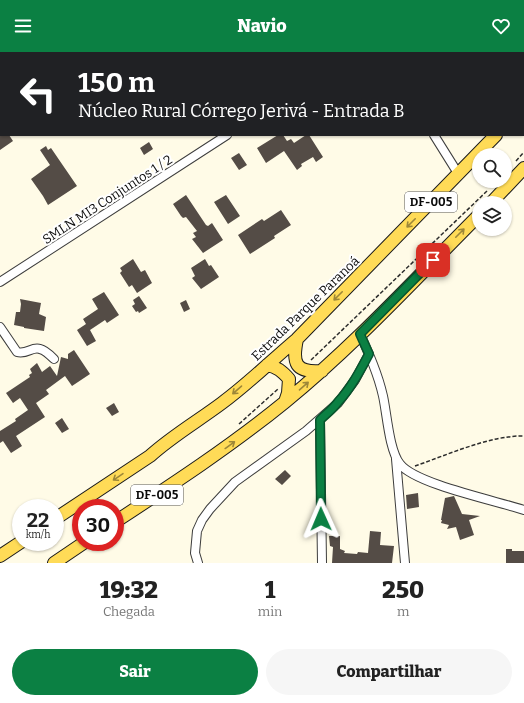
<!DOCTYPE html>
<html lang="pt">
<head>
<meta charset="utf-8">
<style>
  :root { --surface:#fff; --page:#f6f6f6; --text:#222; --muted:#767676; --accent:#0b8043 }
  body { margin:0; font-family:Bitter,serif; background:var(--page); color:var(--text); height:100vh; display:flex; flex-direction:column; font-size:15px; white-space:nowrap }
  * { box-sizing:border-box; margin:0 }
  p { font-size:13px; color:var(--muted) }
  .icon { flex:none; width:22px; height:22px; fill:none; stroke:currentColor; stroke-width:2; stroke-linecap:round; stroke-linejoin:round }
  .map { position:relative; height:511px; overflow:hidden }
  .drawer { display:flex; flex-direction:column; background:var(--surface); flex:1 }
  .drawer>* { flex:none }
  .hud { position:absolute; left:0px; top:0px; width:524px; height:84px; box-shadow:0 1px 3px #0004; background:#202124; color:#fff; overflow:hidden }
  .buttons { position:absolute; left:472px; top:96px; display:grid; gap:8px }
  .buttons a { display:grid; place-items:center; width:40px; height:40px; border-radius:50%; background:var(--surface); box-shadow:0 1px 3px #0004; font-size:20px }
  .speed { position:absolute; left:12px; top:447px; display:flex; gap:8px; font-size:20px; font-weight:700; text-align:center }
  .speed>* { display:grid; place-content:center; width:52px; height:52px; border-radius:50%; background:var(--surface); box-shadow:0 1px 3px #0004; line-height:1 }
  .speed small { font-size:10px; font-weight:400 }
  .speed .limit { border:6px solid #d22; background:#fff; color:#111 }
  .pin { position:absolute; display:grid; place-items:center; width:34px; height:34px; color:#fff; margin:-17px; border-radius:8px; box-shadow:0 2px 6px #0006 }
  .me { position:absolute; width:44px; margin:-22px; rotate:359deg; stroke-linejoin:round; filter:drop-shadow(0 0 3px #0008) }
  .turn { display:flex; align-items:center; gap:14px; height:84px; padding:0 12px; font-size:18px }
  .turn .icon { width:52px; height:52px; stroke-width:2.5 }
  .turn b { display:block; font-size:28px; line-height:34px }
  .eta { display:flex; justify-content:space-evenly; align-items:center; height:68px; text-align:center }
  .eta b { font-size:24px; font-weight:800; line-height:28px }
  .button { display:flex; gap:8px; margin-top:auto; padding:8px 12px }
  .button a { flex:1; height:46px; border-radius:24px; background:var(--accent); color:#fff; font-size:16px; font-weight:800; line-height:46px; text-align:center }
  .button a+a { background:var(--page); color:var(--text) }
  header { display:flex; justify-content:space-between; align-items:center; height:52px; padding:0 12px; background:var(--accent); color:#fff; font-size:18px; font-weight:800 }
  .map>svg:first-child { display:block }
</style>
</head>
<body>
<header><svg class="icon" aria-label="menu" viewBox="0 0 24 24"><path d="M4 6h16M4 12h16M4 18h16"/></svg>Navio<svg class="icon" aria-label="heart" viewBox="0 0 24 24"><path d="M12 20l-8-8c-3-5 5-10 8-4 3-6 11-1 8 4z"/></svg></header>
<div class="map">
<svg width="524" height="511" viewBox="0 0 524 511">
  <rect width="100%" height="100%" fill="#fffbe7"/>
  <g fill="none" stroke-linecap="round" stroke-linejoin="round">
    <path stroke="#288dd9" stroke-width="2.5" d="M420 0V1"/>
  </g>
  <path fill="#544c46" d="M0 83H9L13 89 0 98Z
    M278 83H283L287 89 291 87 294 91 306 83H309L323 105 316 110 313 105 301 112 302 114 297 118 284 99 266 111 257 96Z
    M149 90 153 97 144 103 140 96Z
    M46 94 48 98 51 96 77 134 48 153 43 144 31 127 50 113 40 98Z
    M239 101 247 113 239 118 231 106Z
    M186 143 206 173 208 174 212 171 223 188 203 201 192 187 196 185 193 181 197 179 186 165 183 166 181 164 173 152Z
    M226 143 240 164 228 172 214 150Z
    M281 158 291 173 274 184 275 186 250 202 238 183 262 167 264 169Z
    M133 207 141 220 145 218 152 231 137 241 132 233 129 235 120 221 122 219 120 216Z
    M205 207 209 214 211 213 219 225 201 237 192 226 195 224 191 216Z
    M104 240 119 263 107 271 105 268 90 278 96 289 87 294 77 278 86 272 83 267 98 257 92 247Z
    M139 244 147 256 139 261 138 259 136 260 132 254 135 252 133 248Z
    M20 247 41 251 39 262 46 265 44 279 24 276V275L14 273 16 260H20L21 252Z
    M186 248 190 257 184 260 180 251Z
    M74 298 90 322 72 334 65 324 46 338 49 342 36 351 45 365 16 384 22 394 11 401 3 389 0 391V379L16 369 15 367 28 358 20 346 13 351 6 341 30 325 29 323 32 321 30 317 37 311 42 320 50 314 57 324 61 305 68 307V302Z
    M114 351 119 360 112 364 106 356Z
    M62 366 69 377 62 381 55 371Z
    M285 418 291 424 282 433 275 427Z
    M418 441 419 455 407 457 406 443Z
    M454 444 462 462 480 464 469 468 474 483 460 488 456 475 447 477 449 473 441 471 442 468H441L445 446Z
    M370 479 381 480 380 493 394 494 392 511H332L333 495 330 494 329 484H340V497L345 499 344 501 357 502 358 500 368 501Z
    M506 497H512V499H524V511H506Z"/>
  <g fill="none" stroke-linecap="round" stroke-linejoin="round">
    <defs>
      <path id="street" d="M383 0 384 1
        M350 1 351 0
        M434 83 459 123
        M0 230 227 83
        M0 275 17 300C27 303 32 294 40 297 45 298 50 303 54 307
        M360 282C369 302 378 322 383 344 387 362 389 398 400 412 415 432 497 449 524 458
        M320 368 322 511
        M396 407 405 511
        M198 511 195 501 197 479 202 468 210 457 235 430 306 379 338 351 355 328 369 302"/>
      <path id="primary" d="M523 55 524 54
        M491 151 524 116
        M297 287C292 311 295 321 322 319
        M267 313C277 315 282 319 289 327L288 341 285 350
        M55 467 150 404C172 384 198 369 222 351 248 332 272 308 297 287L496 83
        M115 470C173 432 231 394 285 350 355 293 416 226 479 163
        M0 504 21 490
        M54 511 85 490"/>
    </defs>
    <use href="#street" stroke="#3d3d3d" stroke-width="10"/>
    <use href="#primary" stroke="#1b1b1b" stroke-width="14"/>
    <path stroke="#2c2c2c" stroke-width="1.5" stroke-dasharray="4 2" stroke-linecap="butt" d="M516 109 524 100
      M311 308 487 139
      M239 372 278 337
      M415 414C447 403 491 383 524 384"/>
    <use href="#street" stroke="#fff" stroke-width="8"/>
    <use href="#primary" stroke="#ffdb57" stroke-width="12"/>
  </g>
  <defs><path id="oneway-shaft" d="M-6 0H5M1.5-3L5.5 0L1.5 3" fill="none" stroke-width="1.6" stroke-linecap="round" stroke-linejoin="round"/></defs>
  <g stroke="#9d8738">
    <use href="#oneway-shaft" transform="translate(411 171) rotate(135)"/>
    <use href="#oneway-shaft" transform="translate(460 181) rotate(-45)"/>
    <use href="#oneway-shaft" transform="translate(338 244) rotate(135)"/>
    <use href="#oneway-shaft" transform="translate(304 334) rotate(-41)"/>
    <use href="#oneway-shaft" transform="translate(237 338) rotate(139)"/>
    <use href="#oneway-shaft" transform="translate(230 393) rotate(-36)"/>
    <use href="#oneway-shaft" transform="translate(118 425) rotate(146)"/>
  </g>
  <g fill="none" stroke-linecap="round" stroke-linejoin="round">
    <defs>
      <path id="route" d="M321 467 320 368C326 362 333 357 338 350 351 336 360 319 369 302L360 282 433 208"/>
    </defs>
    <use href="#route" stroke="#07532c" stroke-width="10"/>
    <use href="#route" stroke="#0b8043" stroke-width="7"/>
  </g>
  <g text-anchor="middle" stroke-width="4" stroke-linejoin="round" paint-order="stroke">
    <g fill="#fff" stroke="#545454" stroke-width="1">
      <rect x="405" y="140" width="52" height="20" rx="3"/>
      <rect x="131" y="433" width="52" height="20" rx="3"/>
    </g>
    <g font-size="12" font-weight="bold" fill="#0a0a0a">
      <text x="431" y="154">DF-005</text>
      <text x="157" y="447">DF-005</text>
    </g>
    <g font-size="13" fill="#0a0a0a" stroke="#fff">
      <text transform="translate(107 147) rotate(-33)" y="5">SMLN MI3 Conjuntos 1 / 2</text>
      <text transform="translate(305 256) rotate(-44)" y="5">Estrada Parque Paranoá</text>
    </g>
  </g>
</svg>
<div class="buttons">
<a><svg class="icon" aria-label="search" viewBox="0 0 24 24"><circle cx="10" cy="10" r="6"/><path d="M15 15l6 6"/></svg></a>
<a><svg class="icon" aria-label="layers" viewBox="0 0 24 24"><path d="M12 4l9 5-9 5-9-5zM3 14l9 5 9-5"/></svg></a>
</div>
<div class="speed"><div>22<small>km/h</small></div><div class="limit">30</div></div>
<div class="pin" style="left:433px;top:208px;background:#d93025"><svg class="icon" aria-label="arrive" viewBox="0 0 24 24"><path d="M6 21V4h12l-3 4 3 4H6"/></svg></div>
<svg class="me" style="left:321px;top:467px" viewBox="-20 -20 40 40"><path d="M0-17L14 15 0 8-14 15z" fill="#0b8043" stroke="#fff" stroke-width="4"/></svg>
<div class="hud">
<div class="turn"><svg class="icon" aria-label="left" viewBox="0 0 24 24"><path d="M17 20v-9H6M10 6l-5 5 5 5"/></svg><div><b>150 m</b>Núcleo Rural Córrego Jerivá - Entrada B</div></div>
</div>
</div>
<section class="drawer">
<div class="eta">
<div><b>19:32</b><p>Chegada</p></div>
<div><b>1</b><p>min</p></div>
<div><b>250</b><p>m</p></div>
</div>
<div class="button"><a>Sair</a><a>Compartilhar</a></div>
</section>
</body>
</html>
